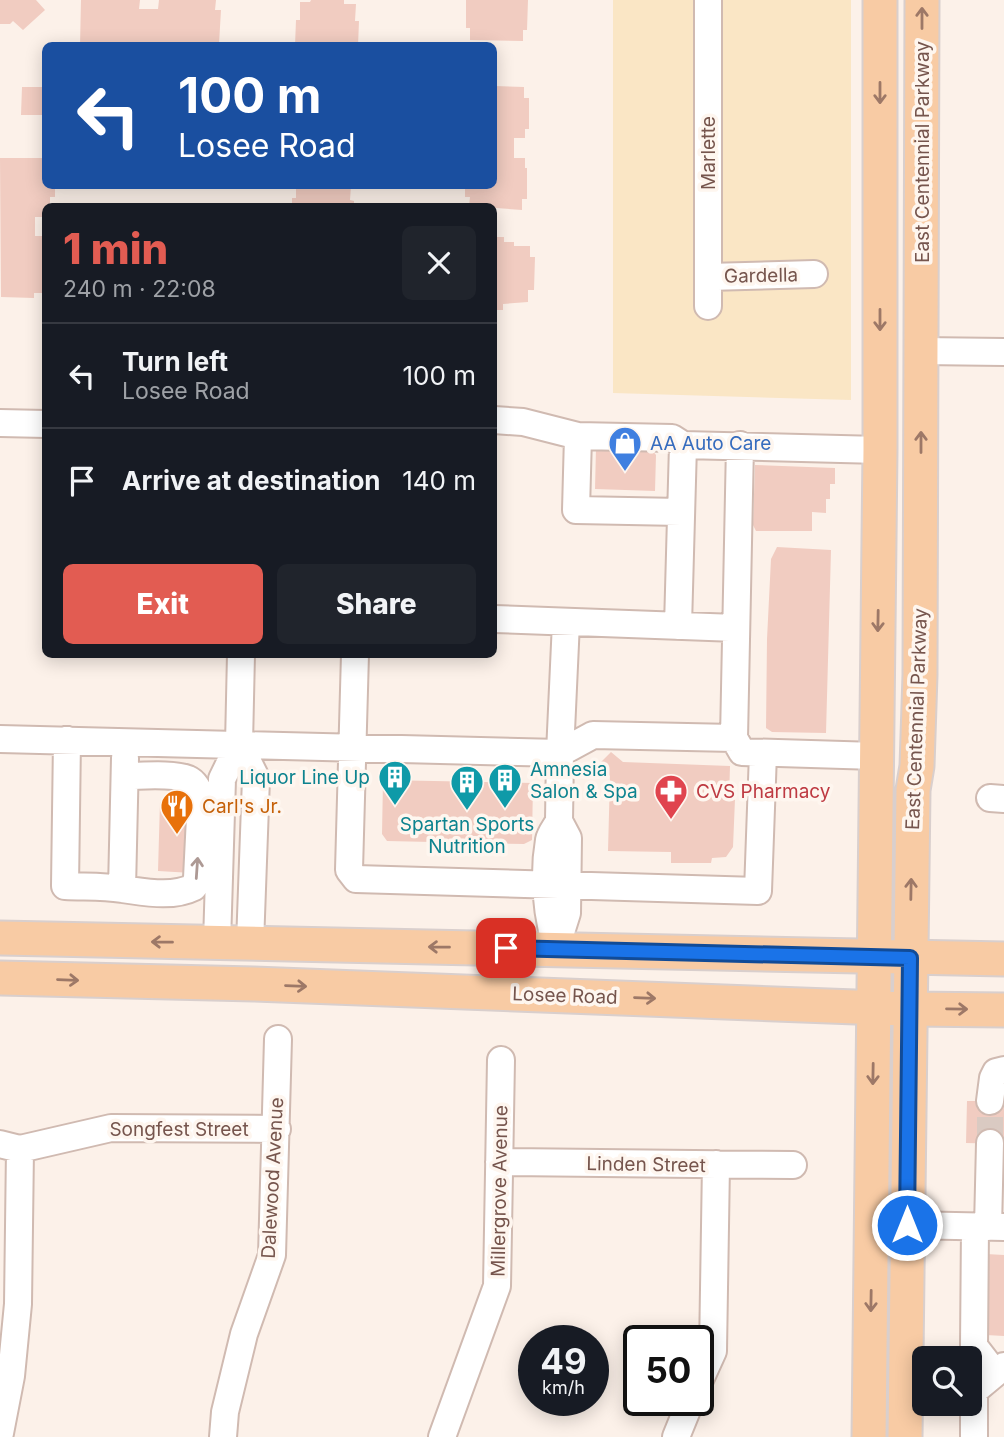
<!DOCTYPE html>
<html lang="en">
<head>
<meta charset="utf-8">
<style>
  :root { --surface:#171b24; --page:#20242c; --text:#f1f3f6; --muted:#9ea1a6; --line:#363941; --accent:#e25c52 }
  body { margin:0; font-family:Inter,sans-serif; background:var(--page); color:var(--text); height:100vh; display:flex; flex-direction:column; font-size:26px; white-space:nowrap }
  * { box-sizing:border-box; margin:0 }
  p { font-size:23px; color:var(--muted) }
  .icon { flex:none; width:38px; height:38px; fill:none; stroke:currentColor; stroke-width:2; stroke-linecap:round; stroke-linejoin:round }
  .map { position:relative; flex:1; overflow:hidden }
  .details { position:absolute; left:42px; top:203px; width:455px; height:455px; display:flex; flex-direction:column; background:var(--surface); border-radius:10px; box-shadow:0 4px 18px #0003 }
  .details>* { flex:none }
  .banner { position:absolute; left:42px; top:42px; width:455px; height:147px; border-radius:10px; box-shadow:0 4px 18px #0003; background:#1a4fa0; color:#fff; overflow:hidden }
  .buttons { position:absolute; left:912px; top:1346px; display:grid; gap:14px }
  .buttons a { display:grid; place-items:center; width:70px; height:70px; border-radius:10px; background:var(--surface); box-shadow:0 4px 18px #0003; font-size:35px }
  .speed { position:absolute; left:518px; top:1325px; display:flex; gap:14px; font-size:35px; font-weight:700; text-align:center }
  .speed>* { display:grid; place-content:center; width:91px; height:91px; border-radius:50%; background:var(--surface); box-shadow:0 4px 18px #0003; line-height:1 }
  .speed small { font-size:18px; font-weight:400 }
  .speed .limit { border:4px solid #111; border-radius:10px; background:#fff; color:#111 }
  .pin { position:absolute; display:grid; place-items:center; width:60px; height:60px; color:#fff; margin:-30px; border-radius:14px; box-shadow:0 4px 10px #0006 }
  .me { position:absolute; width:77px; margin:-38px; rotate:0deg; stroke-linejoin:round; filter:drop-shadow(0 0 5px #0008) }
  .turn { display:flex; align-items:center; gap:24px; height:147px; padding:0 21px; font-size:32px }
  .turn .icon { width:91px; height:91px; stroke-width:2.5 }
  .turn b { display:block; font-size:49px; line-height:60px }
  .round { display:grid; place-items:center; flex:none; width:74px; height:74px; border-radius:10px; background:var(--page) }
  .headline { display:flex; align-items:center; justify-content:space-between; height:119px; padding:0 21px }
  h1 { font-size:42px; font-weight:800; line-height:52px; color:var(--accent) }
  .primary-button { display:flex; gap:14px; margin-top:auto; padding:14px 21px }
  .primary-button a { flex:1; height:80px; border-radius:10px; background:var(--accent); color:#fff; font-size:28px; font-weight:800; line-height:80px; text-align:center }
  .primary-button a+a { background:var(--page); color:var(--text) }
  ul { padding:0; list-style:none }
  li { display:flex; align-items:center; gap:21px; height:105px; padding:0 21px; border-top:2px solid var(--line) }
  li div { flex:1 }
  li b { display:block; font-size:26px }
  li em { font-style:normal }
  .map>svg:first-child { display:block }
</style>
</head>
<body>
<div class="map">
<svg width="1004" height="1437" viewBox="0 0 1004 1437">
  <rect width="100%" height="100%" fill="#fcf1e9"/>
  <path fill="#fae6c5" d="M613 0H851V400L613 393Z"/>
  <path fill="#f1ccc1" d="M0 0H36L45 10 23 30 13 21 10 24H0Z
    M81 0H140L139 9H158L159 0H216L215 10H221L219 44 157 46 158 43 138 42V46H80Z
    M311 0H344V4H356L355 21H359L358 46H295L296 20H300V2H310Z
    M466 0H528L527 30H523V41L470 40V28H466Z
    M494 86 524 87V98H529V129H525V138H514V158H525V168H527V199H522V210L469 206 470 197H465V186H494Z
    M22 87H46V115H21Z
    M0 158H46V186H55V197H50V206H46V217H35V236H45L46 276 45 293H34V298L1 297Z
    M296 186H351L350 200 354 201V206H292V198H296Z
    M494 237H504V242H514V246H530V257H535L534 290H528V302L503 304V310H494Z
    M596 448 652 450 656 455 655 491 595 489Z
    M755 465 835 468V484H830V499H826V513L812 512V531H756L753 525Z
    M777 547 831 550 826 733 772 732 766 728 767 639 771 559Z
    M611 752 623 762 730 766 729 799H735L733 847 726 857 712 858 711 863H671V852L608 851 610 776 599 764Z
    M383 780 533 783 532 840 524 844 387 841 382 834Z
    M160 802 196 803 192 873 158 871Z
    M1004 1086V1144L966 1143 967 1101H1001Z
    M986 1254 1004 1255V1336L986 1335Z"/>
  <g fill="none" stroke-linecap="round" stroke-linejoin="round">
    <path stroke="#dacac2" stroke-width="26" stroke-dasharray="26 13" stroke-linecap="butt" d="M990 1143V1101"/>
    <defs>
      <path id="minor" d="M708 0V306
        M708 277 814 274
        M921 351 1004 352
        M494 420 523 422 578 436
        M0 423 46 424
        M681 512 576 510 578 436 672 438 683 445 880 450
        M494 619 736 628
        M678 626 683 445
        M355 654 349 870 356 879 758 891 763 753
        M734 738 740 445
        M0 739 560 753 559 821 568 838 567 913 556 948
        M67 740 65 886C84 887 103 886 122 889 145 892 172 898 194 887L197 878 201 797C198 789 195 782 188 779 173 773 142 776 125 776
        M239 744 256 778 250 944
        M560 753 593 735 734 738 742 752 876 756
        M560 753 566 622
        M990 798 1004 799
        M122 889 125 758
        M217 943 222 779 239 744 241 654
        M556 947C547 914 543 875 549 840 550 834 556 827 559 821
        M990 1101 993 1078 996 1072 1004 1070
        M0 1144 20 1149 111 1128 277 1129
        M499 1162 793 1165
        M907 1225 1004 1227
        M975 1227 974 1346 995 1373
        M988 1227 990 1143
        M698 1384 713 1351 716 1164
        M0 1433 11 1376 18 1304 20 1149
        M223 1437 225 1412 244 1334 272 1255 278 1039
        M442 1437 497 1286 501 1060
        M676 1437 691 1400
        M974 1437V1391L1004 1366"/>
      <path id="major" d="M0 938 1004 959
        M0 978 254 984 909 1009 1004 1010
        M869 1437 880 450V0
        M905 1437 913 790 917 766 920 675 922 0"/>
    </defs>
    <use href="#minor" stroke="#d0bab1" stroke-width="30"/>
    <use href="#major" stroke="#d9cfcd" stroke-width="37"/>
    <use href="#minor" stroke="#fff" stroke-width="26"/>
    <use href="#major" stroke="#f8cba4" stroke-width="33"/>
  </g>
  <defs><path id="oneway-shaft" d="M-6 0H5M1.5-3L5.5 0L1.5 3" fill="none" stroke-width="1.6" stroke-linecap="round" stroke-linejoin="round" transform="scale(1.75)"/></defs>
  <g stroke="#9d7867">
    <use href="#oneway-shaft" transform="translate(922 18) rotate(-90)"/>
    <use href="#oneway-shaft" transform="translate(880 93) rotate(90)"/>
    <use href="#oneway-shaft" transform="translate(880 320) rotate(90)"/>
    <use href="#oneway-shaft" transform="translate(921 442) rotate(-90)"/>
    <use href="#oneway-shaft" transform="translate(878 621) rotate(91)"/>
    <use href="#oneway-shaft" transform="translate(911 889) rotate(-89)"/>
    <use href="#oneway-shaft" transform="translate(162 942) rotate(-179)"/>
    <use href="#oneway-shaft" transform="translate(439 947) rotate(-179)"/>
    <use href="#oneway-shaft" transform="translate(68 980) rotate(2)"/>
    <use href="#oneway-shaft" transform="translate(296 986) rotate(2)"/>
    <use href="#oneway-shaft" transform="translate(645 998) rotate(2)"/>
    <use href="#oneway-shaft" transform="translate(957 1009) rotate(1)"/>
    <use href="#oneway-shaft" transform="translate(873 1074) rotate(91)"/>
    <use href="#oneway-shaft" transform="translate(871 1301) rotate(91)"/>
  </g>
  <use stroke="#ad9994" href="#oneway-shaft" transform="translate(197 868) rotate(-86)"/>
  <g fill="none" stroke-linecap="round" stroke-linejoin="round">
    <defs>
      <path id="route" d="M506 948 910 958 907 1225"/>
    </defs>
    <use href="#route" stroke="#114b97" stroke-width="18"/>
    <use href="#route" stroke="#1a73e8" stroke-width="12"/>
  </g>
  <defs>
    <symbol id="shop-pin" viewBox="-11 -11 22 30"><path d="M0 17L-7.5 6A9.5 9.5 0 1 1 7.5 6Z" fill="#3f7fe0" stroke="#fef6ef"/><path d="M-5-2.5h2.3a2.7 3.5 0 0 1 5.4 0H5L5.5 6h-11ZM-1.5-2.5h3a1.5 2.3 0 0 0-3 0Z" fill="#fff"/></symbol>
    <symbol id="building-pin" viewBox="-11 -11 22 30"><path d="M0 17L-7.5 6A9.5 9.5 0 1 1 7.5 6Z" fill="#0f9aa8" stroke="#fef6ef"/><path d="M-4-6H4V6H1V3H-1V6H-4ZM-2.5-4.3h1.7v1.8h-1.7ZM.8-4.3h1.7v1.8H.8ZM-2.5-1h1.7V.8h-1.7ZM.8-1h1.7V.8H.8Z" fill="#fff"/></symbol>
    <symbol id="pharmacy-pin" viewBox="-11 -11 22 30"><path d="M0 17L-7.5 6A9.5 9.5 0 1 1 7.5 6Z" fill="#e0444e" stroke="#fef6ef"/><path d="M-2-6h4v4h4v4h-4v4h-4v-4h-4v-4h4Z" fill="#fff"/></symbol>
    <symbol id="restaurant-pin" viewBox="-11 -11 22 30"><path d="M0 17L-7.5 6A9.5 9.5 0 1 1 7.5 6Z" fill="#e8710a" stroke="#fef6ef"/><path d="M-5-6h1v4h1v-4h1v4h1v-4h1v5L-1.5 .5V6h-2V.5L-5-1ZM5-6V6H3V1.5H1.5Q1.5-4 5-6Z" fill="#fff"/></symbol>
  </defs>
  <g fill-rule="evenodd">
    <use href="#shop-pin" x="606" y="424" width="38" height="52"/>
    <use href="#building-pin" x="376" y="758" width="38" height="52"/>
    <use href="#building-pin" x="486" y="761" width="38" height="52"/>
    <use href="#building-pin" x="448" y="763" width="38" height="52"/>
    <use href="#pharmacy-pin" x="652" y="772" width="38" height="52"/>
    <use href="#restaurant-pin" x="158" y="787" width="38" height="52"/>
  </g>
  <g text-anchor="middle" stroke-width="7" stroke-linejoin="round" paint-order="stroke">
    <g font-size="19" fill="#76554d" stroke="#fef6ef">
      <text transform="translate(922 152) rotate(-90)" y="7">East Centennial Parkway</text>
      <text transform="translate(708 153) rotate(-90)" y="7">Marlette</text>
      <text transform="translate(761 275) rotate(-1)" y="7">Gardella</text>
      <text transform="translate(916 719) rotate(-88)" y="7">East Centennial Parkway</text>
      <text transform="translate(565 995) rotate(2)" y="7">Losee Road</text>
      <text x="179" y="1136">Songfest Street</text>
      <text transform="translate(646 1164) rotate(1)" y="7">Linden Street</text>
      <text transform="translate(272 1178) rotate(-87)" y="7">Dalewood Avenue</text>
      <text transform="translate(499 1191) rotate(-89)" y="7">Millergrove Avenue</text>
    </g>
    <g font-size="19" fill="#366cbe" stroke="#fef6ef" text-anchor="start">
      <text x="650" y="450">AA Auto Care</text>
    </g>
    <g font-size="19" fill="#0d838f" stroke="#fef6ef" text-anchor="start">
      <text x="530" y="776">Amnesia<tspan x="530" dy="22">Salon &amp; Spa</tspan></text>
      <text x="370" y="784" text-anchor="end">Liquor Line Up</text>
      <text x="467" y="831" text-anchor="middle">Spartan Sports<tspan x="467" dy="22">Nutrition</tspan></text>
    </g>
    <g font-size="19" fill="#be3a42" stroke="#fef6ef" text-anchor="start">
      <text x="696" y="798">CVS Pharmacy</text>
    </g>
    <g font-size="19" fill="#c56008" stroke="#fef6ef" text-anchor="start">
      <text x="202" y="813">Carl's Jr.</text>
    </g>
  </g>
</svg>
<div class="buttons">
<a><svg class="icon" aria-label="search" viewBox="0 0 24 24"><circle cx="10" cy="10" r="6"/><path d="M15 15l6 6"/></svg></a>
</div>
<div class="speed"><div>49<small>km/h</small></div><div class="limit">50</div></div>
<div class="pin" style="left:506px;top:948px;background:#d93025"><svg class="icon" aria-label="arrive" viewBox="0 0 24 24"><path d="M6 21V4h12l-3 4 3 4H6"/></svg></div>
<svg class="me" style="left:907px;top:1225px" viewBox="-20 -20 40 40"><circle r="17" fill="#1a73e8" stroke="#fff" stroke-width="3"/><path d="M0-11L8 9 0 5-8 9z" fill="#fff"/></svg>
<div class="banner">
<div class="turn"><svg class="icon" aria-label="left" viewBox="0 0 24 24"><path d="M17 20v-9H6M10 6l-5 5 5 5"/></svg><div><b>100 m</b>Losee Road</div></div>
</div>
<section class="details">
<div class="headline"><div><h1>1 min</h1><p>240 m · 22:08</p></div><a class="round"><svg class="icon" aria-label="close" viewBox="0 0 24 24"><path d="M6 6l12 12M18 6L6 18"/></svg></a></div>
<ul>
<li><svg class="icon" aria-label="left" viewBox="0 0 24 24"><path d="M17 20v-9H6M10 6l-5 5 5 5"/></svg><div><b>Turn left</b><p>Losee Road</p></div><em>100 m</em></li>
<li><svg class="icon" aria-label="arrive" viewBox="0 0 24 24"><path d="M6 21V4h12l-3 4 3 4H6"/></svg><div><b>Arrive at destination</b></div><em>140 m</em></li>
</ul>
<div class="primary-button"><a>Exit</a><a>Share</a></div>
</section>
</div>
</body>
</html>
